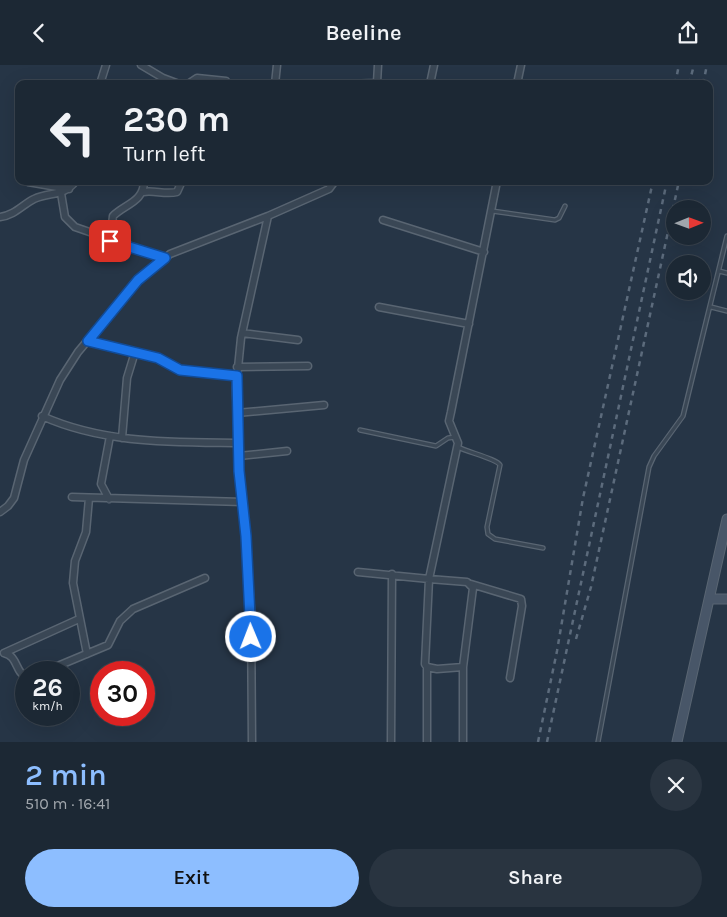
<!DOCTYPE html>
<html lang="en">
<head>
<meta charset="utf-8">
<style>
  :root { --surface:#1c2834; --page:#293440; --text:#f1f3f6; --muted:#a0a6ac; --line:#3a444f; --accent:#8dbeff }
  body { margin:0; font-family:Karla,sans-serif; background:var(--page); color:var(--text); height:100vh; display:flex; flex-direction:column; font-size:19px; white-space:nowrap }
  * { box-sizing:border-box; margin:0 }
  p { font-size:16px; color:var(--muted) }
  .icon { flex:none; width:28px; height:28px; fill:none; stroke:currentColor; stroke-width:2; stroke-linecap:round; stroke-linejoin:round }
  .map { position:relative; height:677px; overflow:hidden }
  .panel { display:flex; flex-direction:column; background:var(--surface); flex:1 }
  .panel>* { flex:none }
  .guide { position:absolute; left:15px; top:15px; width:698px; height:105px; border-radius:10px; box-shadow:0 5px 20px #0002,0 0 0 1px var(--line); background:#1c2834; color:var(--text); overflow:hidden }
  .needle { width:32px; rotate:89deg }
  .buttons { position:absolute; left:666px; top:135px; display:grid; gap:10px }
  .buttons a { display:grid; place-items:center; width:45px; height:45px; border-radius:50%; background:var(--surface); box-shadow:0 5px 20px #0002,0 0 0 1px var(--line); font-size:25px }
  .speed { position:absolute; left:15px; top:596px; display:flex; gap:10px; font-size:25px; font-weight:700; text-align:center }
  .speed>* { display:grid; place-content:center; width:65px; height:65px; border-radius:50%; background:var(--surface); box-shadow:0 5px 20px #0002,0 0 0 1px var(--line); line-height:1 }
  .speed small { font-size:12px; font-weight:400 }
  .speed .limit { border:8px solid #d22; background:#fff; color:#111 }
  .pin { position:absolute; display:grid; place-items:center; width:42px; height:42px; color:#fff; margin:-21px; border-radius:10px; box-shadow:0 2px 8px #0006 }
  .me { position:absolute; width:55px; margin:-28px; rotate:359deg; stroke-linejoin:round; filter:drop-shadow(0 0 4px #0008) }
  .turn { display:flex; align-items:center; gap:18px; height:105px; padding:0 25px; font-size:22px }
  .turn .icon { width:65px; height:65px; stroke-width:2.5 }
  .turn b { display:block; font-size:35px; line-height:42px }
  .round { display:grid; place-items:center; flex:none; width:52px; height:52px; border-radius:26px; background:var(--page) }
  .headline { display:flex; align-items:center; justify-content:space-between; height:85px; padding:0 25px }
  h1 { font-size:30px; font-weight:600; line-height:38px; color:var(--accent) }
  .primary-button { display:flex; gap:10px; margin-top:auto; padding:10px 25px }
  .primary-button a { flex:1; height:58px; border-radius:30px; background:var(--accent); color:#111; font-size:20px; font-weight:600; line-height:58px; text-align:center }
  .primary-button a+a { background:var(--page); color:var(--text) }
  header { display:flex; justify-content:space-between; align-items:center; height:65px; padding:0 25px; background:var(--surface); font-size:22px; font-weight:600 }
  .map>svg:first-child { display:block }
</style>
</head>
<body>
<header><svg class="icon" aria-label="back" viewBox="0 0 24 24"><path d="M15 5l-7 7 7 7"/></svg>Beeline<svg class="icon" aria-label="share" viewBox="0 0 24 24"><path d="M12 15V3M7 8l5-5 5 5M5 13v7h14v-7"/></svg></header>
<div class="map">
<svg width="727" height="677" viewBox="0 0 727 677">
  <rect width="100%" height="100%" fill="#263546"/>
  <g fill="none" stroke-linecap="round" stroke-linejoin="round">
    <defs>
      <path id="lane" d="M492 146 555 155 559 153 565 141
        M719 206 727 208
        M711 242 727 246
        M360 365 436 381 448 373 456 372
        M458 382C467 387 497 394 500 400L487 462 488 469 495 474 543 483
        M598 677 649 402 654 391 683 351 727 171"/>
      <path id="street" d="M141 0 163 13 179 19
        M100 19 106 0
        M188 19 197 13 226 16
        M275 19 277 0
        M345 19 377 18 378 0
        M430 19 434 0
        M517 19 521 0
        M28 117 69 124
        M143 127C155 125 165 130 177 127L182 116
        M61 128 65 152 75 162 165 193
        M0 152C15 150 22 140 34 134 51 126 62 133 76 116
        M383 155 484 187
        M110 176 113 151C125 139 144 137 144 116
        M379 242 469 259
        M242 268 298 275
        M88 276 158 293 180 305 237 311
        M237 302 308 301
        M237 348 324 340
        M42 351C104 379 173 377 239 378
        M122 373 127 313 135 287
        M239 391 287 386
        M72 432 243 437
        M109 434 101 419 110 371
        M0 447 8 441 14 433 24 395 60 315 78 287 138 215 170 189 268 151
        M358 507 429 514 458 378 449 356 451 347 497 116
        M429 514 467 517 473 523 463 602 437 604 427 602 425 599Z
        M471 519 521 534 522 541 510 613
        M4 588 79 554
        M4 588C18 591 15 607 26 612
        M87 589 73 518 75 496 86 467 89 433
        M427 602V677
        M41 608 108 580 120 556 133 544 205 513
        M252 677 251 546 246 471 239 406 236 323 241 273 268 151 329 124 335 116
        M391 677 392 509
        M463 677V602"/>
      <path id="secondary" d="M709 534H727
        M677 677 727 454"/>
    </defs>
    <use href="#lane" stroke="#596572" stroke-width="5.5"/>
    <use href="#street" stroke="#596572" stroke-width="9"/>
    <use href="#secondary" stroke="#596572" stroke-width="11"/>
    <use href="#lane" stroke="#3a4755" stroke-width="3"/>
    <use href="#street" stroke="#3a4755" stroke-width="6"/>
    <use href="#secondary" stroke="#485668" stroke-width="9"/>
    <path stroke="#5c6b7c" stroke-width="2.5" stroke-dasharray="5 5" stroke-linecap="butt" d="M675 19 679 0
      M689 19 694 0
      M703 19 707 0
      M576 574 591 522 679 116
      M538 677 557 586 583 433 653 116
      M547 677 667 116"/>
  </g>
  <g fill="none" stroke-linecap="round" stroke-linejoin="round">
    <defs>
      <path id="route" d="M110 176 165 193 138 215 88 276 158 293 180 305 237 311 239 406 246 471 251 572"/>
    </defs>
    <use href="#route" stroke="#114b97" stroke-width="12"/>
    <use href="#route" stroke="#1a73e8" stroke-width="9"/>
  </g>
</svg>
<div class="buttons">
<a><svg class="needle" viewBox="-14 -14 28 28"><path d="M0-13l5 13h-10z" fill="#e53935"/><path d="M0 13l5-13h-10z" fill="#a0a6ac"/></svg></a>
<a><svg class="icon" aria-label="sound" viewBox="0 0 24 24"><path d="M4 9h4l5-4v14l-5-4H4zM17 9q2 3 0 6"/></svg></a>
</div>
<div class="speed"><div>26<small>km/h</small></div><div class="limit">30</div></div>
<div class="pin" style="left:110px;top:176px;background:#d93025"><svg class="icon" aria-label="arrive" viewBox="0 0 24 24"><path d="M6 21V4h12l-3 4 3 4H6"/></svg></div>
<svg class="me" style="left:251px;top:572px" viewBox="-20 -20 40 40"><circle r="17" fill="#1a73e8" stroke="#fff" stroke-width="3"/><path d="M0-11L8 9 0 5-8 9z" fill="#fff"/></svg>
<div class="guide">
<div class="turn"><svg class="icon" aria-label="left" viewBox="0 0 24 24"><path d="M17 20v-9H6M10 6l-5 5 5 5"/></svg><div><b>230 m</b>Turn left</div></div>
</div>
</div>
<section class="panel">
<div class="headline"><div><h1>2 min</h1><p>510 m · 16:41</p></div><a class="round"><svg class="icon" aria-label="close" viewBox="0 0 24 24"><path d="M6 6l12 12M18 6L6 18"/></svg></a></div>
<div class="primary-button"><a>Exit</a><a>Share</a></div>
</section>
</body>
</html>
